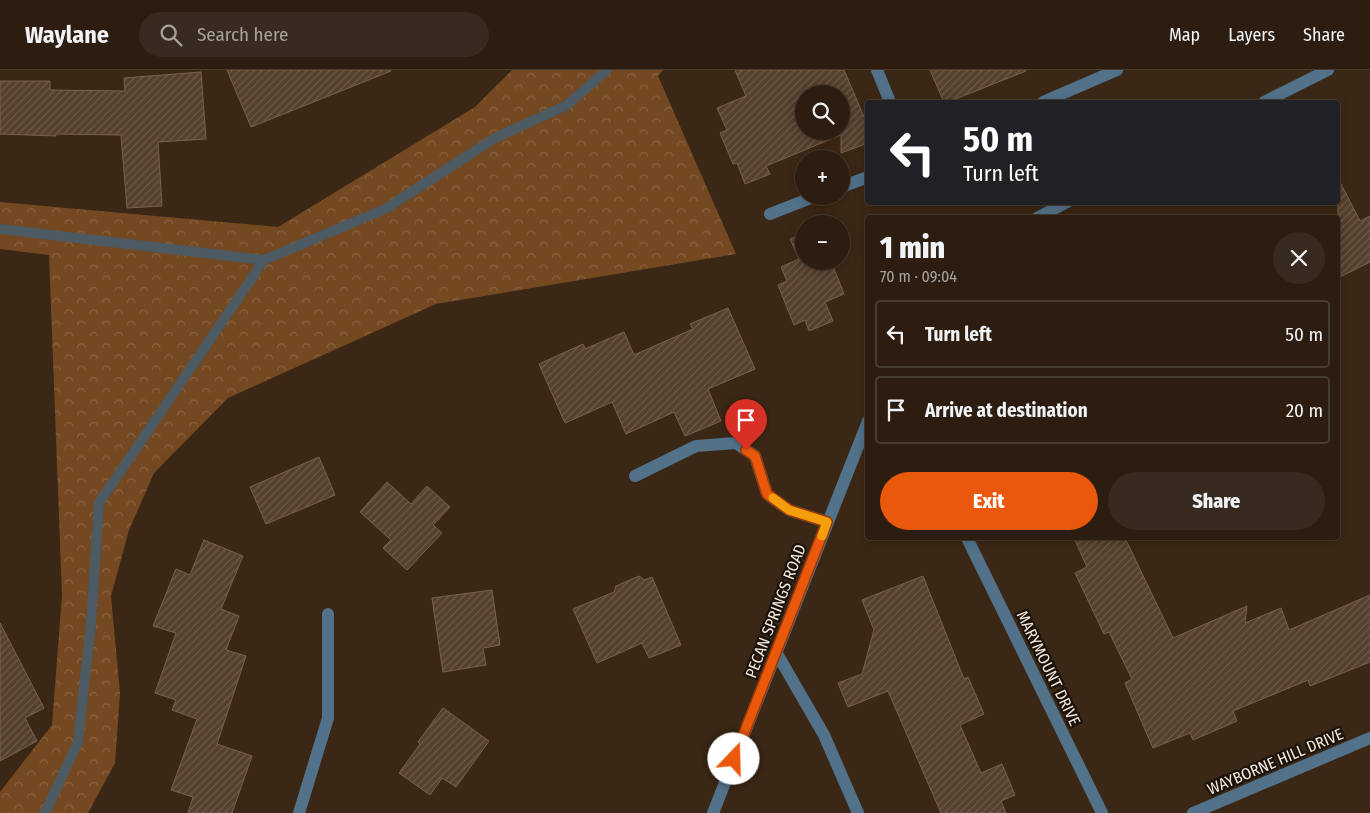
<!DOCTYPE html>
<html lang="en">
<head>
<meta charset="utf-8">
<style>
  :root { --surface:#2c1d10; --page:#382a1e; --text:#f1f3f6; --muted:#a6a29f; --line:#483b30; --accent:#ea580c }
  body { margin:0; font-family:"Fira Sans Condensed",sans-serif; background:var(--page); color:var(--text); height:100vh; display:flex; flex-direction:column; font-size:19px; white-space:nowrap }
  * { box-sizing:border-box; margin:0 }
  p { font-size:16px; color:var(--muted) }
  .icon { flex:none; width:28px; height:28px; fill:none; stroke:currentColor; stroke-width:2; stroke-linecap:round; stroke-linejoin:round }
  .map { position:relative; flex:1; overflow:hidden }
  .sheet { position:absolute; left:865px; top:145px; width:475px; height:325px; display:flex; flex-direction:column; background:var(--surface); border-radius:5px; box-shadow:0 2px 12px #0003,0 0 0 1px var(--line) }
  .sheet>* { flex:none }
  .banner { position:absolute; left:865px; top:30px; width:475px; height:105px; border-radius:5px; box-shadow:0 2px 12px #0003,0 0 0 1px var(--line); background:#202124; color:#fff; overflow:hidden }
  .tools { position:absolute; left:795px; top:15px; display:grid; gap:10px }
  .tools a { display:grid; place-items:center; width:55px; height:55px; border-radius:50%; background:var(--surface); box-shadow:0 2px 12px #0003,0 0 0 1px var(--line); font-size:25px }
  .pin { position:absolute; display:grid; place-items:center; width:42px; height:42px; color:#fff; margin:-51px -21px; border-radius:50% 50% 50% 0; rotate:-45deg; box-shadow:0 0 5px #0007 }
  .pin .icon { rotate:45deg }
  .me { position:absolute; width:55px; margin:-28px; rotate:21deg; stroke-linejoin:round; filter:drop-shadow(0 0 4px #0008) }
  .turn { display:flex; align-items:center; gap:18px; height:105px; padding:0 15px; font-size:22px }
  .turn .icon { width:65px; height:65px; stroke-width:2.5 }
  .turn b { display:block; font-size:35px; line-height:42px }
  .round { display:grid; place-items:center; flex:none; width:52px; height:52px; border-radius:26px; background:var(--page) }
  .overview { display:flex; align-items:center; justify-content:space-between; height:85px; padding:0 15px }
  h1 { font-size:30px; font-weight:800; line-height:38px }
  .action { display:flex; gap:10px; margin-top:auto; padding:10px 15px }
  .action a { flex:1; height:58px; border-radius:30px; background:var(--accent); color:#fff; font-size:20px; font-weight:800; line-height:58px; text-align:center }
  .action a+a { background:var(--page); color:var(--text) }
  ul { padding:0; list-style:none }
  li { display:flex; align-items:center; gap:15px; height:68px; margin:0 10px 8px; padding:0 5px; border:2px solid var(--line); border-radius:5px }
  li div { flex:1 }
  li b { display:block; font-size:19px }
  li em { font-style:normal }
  header { display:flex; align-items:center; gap:30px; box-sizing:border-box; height:70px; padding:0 25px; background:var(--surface); border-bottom:1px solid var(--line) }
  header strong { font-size:24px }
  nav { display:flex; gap:28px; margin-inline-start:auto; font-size:18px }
  .search { width:350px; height:45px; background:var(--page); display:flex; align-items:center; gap:12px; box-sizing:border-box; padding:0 18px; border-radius:28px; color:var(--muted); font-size:19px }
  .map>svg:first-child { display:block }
</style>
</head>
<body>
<header>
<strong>Waylane</strong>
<div class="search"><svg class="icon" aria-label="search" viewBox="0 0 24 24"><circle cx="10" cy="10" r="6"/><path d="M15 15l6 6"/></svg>Search here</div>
<nav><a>Map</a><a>Layers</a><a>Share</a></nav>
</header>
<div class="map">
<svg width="1370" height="743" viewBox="0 0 1370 743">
  <defs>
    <pattern id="forest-crowns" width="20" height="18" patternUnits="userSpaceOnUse" patternTransform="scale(1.25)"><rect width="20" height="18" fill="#744821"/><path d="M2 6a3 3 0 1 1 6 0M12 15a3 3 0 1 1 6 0" fill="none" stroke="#896341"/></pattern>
    <pattern id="building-hatch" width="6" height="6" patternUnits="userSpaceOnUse" patternTransform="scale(1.25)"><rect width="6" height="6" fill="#553f2d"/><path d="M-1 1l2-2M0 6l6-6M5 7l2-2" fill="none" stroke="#6e5b4b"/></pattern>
  </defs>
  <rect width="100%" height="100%" fill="#3b2715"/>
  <path fill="url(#forest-crowns)" d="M512 0H663L658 6 736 184 436 234 228 328 154 403 129 460 111 526 120 623 115 693 88 743H0V722L52 655 62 525 49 185 0 179V132L278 157 475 37Z"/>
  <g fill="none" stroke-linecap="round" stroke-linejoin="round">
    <path stroke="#4c5a63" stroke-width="10" d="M0 159 264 190
      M45 743 78 672 91 553 99 433 264 190 385 139 495 68 567 35 607 0"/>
  </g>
  <path fill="url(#building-hatch)" stroke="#79624f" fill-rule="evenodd" d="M227 0H390L391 1 251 57Z
    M735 0H844L868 56V73L841 83V65L766 96 770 104 745 114 737 93 733 94 720 63 727 60 717 38 746 26ZM804 24H841V61H804Z
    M930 0H1026V1L948 32H944Z
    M201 2 206 69 158 72 162 136 127 138 121 65 56 64V66L0 64V11H50V20L125 21 124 8Z
    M1338 108 1360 151 1370 146V192L1338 208Z
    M804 164V191H831L844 224 825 232 833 251 809 261 805 250 794 255 778 215 787 211 781 197 799 189 790 169Z
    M728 238 755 299 708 319 721 351 685 366 674 342 626 364 612 332 565 353 539 294 583 274 585 279 624 262 634 285 693 259 690 254Z
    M319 387 335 425 266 454 250 417Z
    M387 412 411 434 427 416 450 437 433 455 442 463 407 500 383 478 391 470 360 442Z
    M1074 468H1125L1173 568 1247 536 1245 553 1281 538 1289 560 1370 525V592L1310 616 1308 610 1233 641 1237 651 1193 670 1190 663 1153 678 1125 613 1132 609 1109 562 1104 564 1075 503 1087 497Z
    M204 470 243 486 221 539 239 546 226 580 246 586 217 674 252 686 232 743H188L193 727 171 720 197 649 172 640 176 630 155 623 176 563 153 556 176 499 190 505Z
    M639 506 644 510 652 507 681 575 649 588 642 573 597 593 573 539 614 522 616 516Z
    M923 506 964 609 968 607 984 644 960 655 981 703 1002 694 1015 725 1001 731 1006 743H941L888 621 848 637 838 613 862 604 874 560 862 530Z
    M492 520 500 575 483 578 486 595 443 602 432 528Z
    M0 553 44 638 25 648 37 671 0 691Z
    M443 638 489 671 456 717 442 708 430 725 399 703 420 674 418 672Z"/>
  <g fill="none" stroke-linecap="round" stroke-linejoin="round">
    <path stroke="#52728a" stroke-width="12" d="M877 0 890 32
      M1043 32 1117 0
      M1264 32 1328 0
      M841 117 868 107
      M770 144 816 126
      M1037 148 1067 132
      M635 406 696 376 736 373 755 386 767 424 789 440 827 452
      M967 468 1102 743
      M776 582 824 665 858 743
      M299 743 328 648V544
      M713 743 868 351
      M1193 743 1370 668"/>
  </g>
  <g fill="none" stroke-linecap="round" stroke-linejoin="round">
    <defs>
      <path id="route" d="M734 689 827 452 789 440 767 424 755 386 746 380"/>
    </defs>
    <use href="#route" stroke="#983908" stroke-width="12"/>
    <use href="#route" stroke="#ea580c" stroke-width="9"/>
    <path stroke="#f59e0b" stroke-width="9" d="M773 428 789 440 827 452 822 466"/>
  </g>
  <g text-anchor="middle" stroke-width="4.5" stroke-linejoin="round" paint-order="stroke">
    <g font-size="16" fill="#f8eadf" stroke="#1b120a">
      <text transform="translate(775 541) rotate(-69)" y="6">PECAN SPRINGS ROAD</text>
      <text transform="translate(1049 598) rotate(64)" y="6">MARYMOUNT DRIVE</text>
      <text transform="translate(1275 691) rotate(-23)" y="6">WAYBORNE HILL DRIVE</text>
    </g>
  </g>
</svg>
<div class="tools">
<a><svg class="icon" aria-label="search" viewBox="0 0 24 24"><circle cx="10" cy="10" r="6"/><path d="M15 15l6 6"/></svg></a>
<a>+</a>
<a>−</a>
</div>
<div class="pin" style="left:746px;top:380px;background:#d93025"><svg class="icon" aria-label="arrive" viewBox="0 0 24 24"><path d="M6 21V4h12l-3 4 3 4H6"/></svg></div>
<svg class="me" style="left:734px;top:689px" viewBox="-20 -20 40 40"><circle r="19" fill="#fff"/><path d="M0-13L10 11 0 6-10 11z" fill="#ea580c"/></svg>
<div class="banner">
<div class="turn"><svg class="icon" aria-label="left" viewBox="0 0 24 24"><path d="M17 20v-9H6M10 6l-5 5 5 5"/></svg><div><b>50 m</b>Turn left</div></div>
</div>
<section class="sheet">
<div class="overview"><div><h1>1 min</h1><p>70 m · 09:04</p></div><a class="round"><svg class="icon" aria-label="close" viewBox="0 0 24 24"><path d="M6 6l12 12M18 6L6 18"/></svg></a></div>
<ul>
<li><svg class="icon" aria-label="left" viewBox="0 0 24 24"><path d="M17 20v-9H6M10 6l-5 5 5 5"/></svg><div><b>Turn left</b></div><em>50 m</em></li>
<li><svg class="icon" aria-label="arrive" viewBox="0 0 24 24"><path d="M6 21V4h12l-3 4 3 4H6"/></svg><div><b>Arrive at destination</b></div><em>20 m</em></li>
</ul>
<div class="action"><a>Exit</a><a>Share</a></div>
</section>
</div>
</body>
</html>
